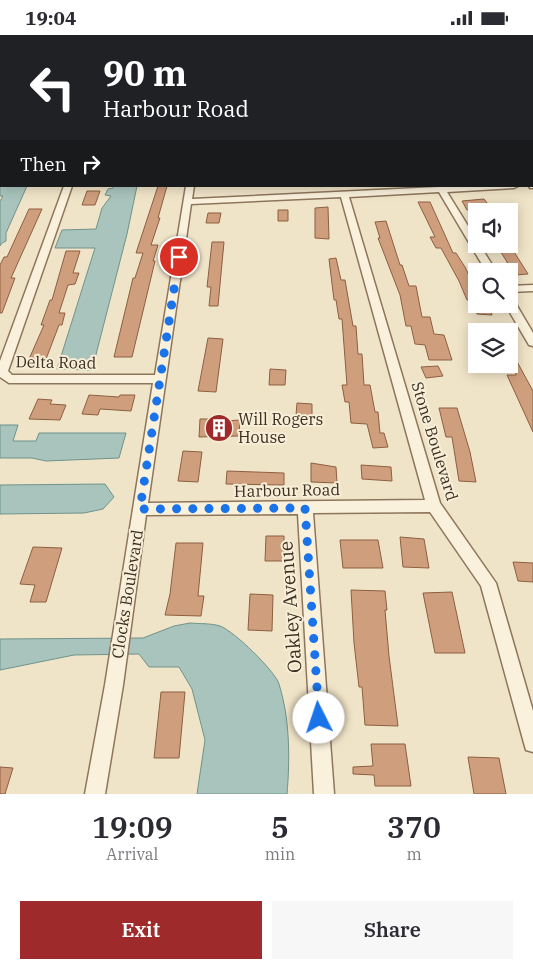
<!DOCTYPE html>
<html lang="en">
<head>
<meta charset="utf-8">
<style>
  :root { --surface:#fff; --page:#f7f7f7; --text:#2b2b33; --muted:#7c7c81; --accent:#9e2a2b }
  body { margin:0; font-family:"IBM Plex Serif",serif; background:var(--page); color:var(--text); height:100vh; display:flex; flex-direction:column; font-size:19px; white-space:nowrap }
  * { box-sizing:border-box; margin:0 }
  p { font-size:16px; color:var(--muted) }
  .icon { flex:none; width:28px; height:28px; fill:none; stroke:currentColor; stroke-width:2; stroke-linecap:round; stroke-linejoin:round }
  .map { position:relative; height:759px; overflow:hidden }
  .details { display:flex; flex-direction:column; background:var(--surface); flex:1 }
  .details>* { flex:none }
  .top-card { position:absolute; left:0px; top:0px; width:534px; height:152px; box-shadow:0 2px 12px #0003; background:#202124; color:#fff; overflow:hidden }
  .fabs { position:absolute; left:468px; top:168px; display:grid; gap:10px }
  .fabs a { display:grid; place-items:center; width:50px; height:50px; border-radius:0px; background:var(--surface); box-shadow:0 2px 12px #0003; font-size:25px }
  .pin { position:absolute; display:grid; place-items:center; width:42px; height:42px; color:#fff; margin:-21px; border:2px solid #fff; border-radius:50%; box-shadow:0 1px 5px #0007 }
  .me { position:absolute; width:55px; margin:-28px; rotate:356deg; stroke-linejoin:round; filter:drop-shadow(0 0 4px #0008) }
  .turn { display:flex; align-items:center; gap:18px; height:105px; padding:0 20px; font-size:22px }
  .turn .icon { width:65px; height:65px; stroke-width:2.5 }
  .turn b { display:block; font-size:35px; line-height:42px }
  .then { display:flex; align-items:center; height:48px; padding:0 20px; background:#0003; gap:10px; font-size:19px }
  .eta { display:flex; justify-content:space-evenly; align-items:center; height:85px; text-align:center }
  .eta b { font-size:30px; font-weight:600; line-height:35px }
  .action { display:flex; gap:10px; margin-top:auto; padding:10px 20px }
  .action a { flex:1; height:58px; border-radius:0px; background:var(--accent); color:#fff; font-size:20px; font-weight:600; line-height:58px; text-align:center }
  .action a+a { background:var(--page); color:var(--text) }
  .status { display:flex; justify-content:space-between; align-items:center; height:35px; padding:0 25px; background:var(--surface); direction:ltr }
  .status svg { height:14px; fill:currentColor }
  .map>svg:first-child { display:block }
</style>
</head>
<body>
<div class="status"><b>19:04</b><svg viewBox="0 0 49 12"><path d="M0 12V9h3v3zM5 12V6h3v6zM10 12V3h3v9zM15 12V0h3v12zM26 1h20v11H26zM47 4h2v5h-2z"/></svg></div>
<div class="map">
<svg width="533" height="759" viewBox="0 0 533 759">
  <rect width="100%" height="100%" fill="#f0e4c8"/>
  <path fill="#a9c4bc" stroke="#6f938a" d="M0 140 1 151H27L6 198V206L2 208 0 211V166L3 161H0Z
    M113 151H137L127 199 92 335 57 334 95 213H55L62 195 96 194 102 173 111 161 105 160 108 154 113 153Z
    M0 390H18L13 406H36L39 398H126L119 423 46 426 32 423H0Z
    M105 449 114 462 103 474 84 478 0 479V450Z
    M190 588C200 589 210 588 220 591 234 596 275 636 279 649 290 684 290 724 287 759H197L205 705 192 654 179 632H149L139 619 74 620 0 635V604L143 603 174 591Z"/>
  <path fill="#cf9f7d" stroke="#8d5f41" d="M158 151H167L158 183H160L151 210H158L153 226H155L132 322H114L133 243H135L143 218H136Z
    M87 156H100L95 170H82Z
    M484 164 491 173 467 175 462 166Z
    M418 167H430L453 218H456L465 232 476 255V265H467L459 246 441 213H436L430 202H435Z
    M328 172 329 204 315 203V173Z
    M29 174H42L11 243H15L2 278H0V230L4 222H7Z
    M278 175H288V186H278Z
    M208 178H221L219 188H206Z
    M386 186 400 230H402L409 251H416L422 282H430L434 299 444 300 452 325H429L425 310 415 309 411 291H406L400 260 378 203H380L375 187Z
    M212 207H224L218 271H209L211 252H207Z
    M496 209H509L528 239 515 240Z
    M66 216H80L73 238H79L75 249 68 250 59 278H65L62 290H59L43 332 26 331 44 290H41L50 265H52Z
    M336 223 341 245H345L353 291H356L358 319H362L364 350H370L375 377H378L380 398H384L388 412 373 413 367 389 351 388 349 367H345L342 350H347L342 284H339L336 265H334L329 224Z
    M474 269 489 270 492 280 477 279Z
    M208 303 223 304 216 357 198 356Z
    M515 323 533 356V397L507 340H516Z
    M438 331 443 341 426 343 421 332Z
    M270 334 286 335 285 350H269Z
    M89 360 119 362 120 360H135L131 376 100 374 98 380 82 379Z
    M38 364 52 365 50 369 66 370 60 385 29 384Z
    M297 368 312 369V381L296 380Z
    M439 373H457L470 417 476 447 459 446 452 402H446Z
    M214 380H225V386L240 385 239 401 199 402 200 384H214Z
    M183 416 202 417 198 447 178 446Z
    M311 428 336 432 337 448 311 447Z
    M361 430 391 432 392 446 362 444Z
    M227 436 284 438V450L226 449Z
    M266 501H284V526H265Z
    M400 502 424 504 429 533 403 532Z
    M340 505H378L383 533H343Z
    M176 508H203L198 561H204L201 581 165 580 170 559Z
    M33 512 62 513 46 567H30L35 550 20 549Z
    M513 527 533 528V547L518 546Z
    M351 555 385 556 387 575H385L389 621 398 691 365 690 362 652H359L354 608Z
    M452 557 465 618H435L423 558Z
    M250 559 273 560 272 596 248 595Z
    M161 657H185L179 723H154Z
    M371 709H405L411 751H375L374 740 353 739V732L373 731Z
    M468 722 499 723 506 759H474Z
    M0 732 13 733 5 759H0Z"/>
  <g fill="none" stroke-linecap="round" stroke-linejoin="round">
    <defs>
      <path id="service" d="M0 85H1V87H0Z"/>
      <path id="minor" d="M210 0H216V1H210Z
        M484 0H490L491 1H485Z
        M1 10V14L0 15V11Z
        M0 35H1V39H0Z
        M532 52H533V57H532Z
        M532 97H533V101H532Z
        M533 148V153H530L529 151H532Z
        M64 151H72L8 336 12 340H155L186 151H194L192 164 459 151H518L514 153 447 157 476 204V209H479L496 236H486L439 157 349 162 440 468 496 548 533 676V717L526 715 524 708 481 551 430 477 313 478 334 759H314L298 479 146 480 123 650 105 759H85L105 650 153 348H9L0 342V326ZM341 162 425 465 148 468 191 169Z
        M533 250V256L509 257V251Z
        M509 263 513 264 533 298V311L529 310 505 269H509Z"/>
    </defs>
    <use href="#service" stroke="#8d765c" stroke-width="3"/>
    <use href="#minor" stroke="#8d765c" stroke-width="3"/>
    <use href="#service" fill="#faf1dc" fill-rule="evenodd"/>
    <use href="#minor" fill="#faf1dc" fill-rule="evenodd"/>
  </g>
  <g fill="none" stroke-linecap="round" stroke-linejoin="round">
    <path stroke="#1a73e8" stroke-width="9" stroke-dasharray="0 16.2" d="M179 222 140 474 305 473 319 683"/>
  </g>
  <defs>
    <symbol id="building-disc" viewBox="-11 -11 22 22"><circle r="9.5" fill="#9e2a2b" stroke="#f7eed8"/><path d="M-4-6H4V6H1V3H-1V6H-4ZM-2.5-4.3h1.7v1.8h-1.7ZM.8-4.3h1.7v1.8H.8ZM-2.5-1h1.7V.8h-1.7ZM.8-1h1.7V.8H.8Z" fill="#fff"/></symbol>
  </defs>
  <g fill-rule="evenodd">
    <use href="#building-disc" x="203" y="377" width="32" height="32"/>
  </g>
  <g text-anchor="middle" stroke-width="4" stroke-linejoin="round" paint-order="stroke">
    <g font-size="16" fill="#3d2e20" stroke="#f7eed8">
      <text transform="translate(56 327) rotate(1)" y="6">Delta Road</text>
      <text transform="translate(435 406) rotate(73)" y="6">Stone Boulevard</text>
      <text transform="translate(287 455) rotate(-1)" y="6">Harbour Road</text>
      <text transform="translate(127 559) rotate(-81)" y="6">Clocks Boulevard</text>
    </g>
    <g font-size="16" fill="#3d2e20" stroke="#f7eed8" text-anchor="start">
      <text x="238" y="390">Will Rogers<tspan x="238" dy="18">House</tspan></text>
    </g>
    <g font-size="19" fill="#3d2e20" stroke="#f7eed8">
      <text transform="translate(290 572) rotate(-94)" y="7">Oakley Avenue</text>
    </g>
  </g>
</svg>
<div class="fabs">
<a><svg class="icon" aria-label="sound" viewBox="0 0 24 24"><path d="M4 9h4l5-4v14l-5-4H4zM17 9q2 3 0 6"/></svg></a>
<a><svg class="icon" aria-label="search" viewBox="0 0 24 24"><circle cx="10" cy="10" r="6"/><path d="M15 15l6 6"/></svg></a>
<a><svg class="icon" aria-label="layers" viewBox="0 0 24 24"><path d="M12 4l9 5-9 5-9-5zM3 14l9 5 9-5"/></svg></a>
</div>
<div class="pin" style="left:179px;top:222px;background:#d93025"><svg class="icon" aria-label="arrive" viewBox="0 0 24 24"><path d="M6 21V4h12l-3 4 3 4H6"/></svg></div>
<svg class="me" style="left:319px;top:683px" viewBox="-20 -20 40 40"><circle r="19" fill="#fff"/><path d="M0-13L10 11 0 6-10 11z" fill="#1a73e8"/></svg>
<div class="top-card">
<div class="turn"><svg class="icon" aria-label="left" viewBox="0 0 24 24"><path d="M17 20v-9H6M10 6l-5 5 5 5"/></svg><div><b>90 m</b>Harbour Road</div></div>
<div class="then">Then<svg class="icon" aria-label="right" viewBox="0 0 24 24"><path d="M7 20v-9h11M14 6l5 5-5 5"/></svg></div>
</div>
</div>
<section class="details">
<div class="eta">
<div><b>19:09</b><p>Arrival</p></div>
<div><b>5</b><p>min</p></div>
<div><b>370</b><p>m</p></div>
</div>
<div class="action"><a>Exit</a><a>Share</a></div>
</section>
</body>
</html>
